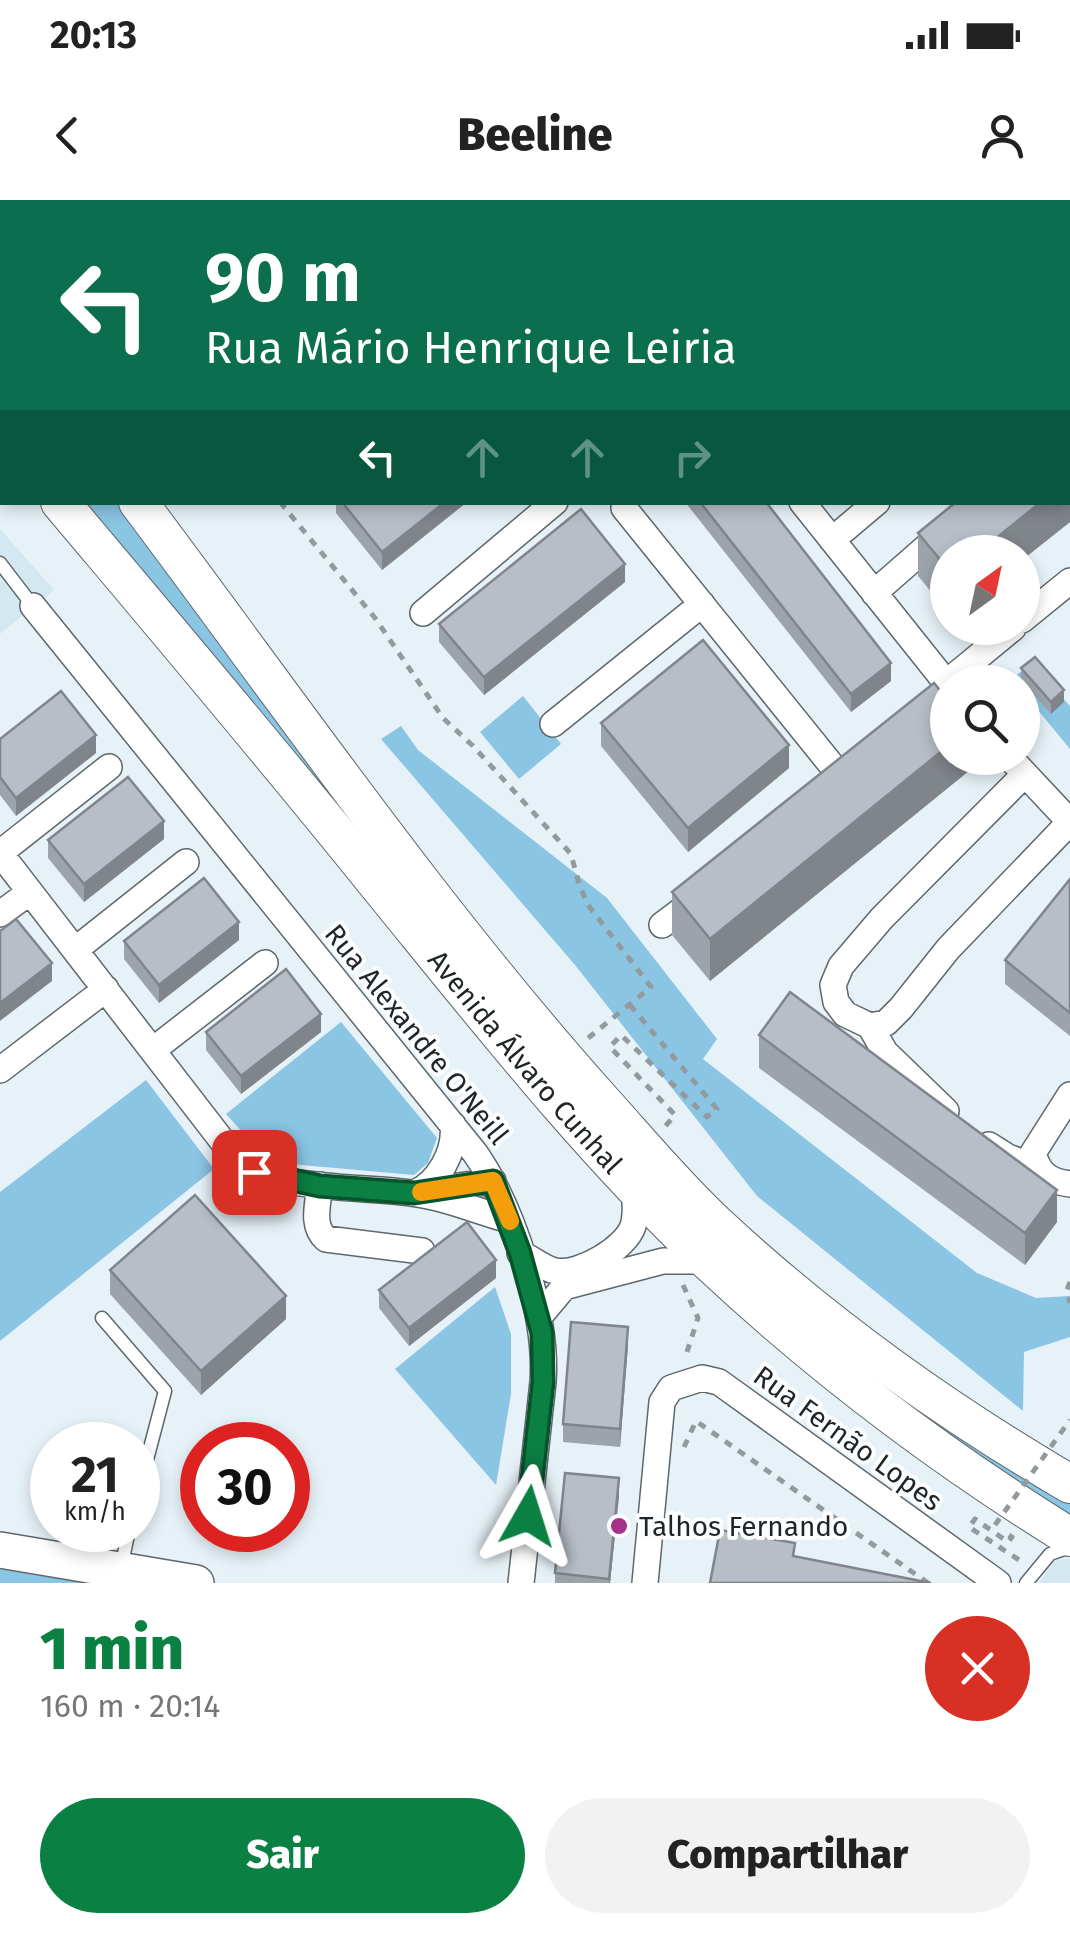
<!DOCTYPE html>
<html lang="pt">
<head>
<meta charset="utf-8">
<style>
  :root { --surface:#fff; --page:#f2f2f2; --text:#222; --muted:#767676; --accent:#0b8043 }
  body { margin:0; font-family:"Fira Sans",sans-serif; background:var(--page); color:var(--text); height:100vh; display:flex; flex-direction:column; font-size:38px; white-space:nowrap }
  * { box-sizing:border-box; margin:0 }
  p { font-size:32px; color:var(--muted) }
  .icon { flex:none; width:55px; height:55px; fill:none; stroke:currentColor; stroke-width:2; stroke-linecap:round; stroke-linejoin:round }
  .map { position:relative; height:1383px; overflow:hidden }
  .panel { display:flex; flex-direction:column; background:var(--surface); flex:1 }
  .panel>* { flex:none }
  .hud { position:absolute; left:0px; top:0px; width:1070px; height:305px; box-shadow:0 5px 15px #0003; background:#0b6e4f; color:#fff; overflow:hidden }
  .needle { width:65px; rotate:33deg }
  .fabs { position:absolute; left:930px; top:335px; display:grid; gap:20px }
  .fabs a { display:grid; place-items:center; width:110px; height:110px; border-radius:50%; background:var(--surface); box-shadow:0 5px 15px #0003; font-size:50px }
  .speed { position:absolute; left:30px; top:1222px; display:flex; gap:20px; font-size:50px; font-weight:700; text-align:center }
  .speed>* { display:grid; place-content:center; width:130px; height:130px; border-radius:50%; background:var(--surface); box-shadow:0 5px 15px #0003; line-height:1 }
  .speed small { font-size:25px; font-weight:400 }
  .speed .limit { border:15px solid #d22; background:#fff; color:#111 }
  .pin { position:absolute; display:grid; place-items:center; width:85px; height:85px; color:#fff; margin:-42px; border-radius:20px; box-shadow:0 5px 15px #0006 }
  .me { position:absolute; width:110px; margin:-55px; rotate:6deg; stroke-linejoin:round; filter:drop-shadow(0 0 8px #0008) }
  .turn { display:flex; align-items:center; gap:35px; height:210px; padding:0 40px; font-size:45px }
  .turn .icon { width:130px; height:130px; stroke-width:2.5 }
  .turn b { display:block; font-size:70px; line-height:85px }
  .lanes { display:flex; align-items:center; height:95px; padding:0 40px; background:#0003; justify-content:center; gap:50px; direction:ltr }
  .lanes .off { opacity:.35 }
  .round { display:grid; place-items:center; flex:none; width:105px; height:105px; border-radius:52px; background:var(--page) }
  .headline { display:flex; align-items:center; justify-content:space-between; height:170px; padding:0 40px }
  h1 { font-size:60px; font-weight:800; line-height:75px; color:var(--accent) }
  .cta { display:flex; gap:20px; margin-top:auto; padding:20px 40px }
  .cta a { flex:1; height:115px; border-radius:60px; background:var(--accent); color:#fff; font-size:40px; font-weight:800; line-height:115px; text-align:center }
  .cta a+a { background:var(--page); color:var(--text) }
  .status { display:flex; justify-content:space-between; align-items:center; height:70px; padding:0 50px; background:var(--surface); direction:ltr }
  .status svg { height:28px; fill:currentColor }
  header { display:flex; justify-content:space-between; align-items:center; height:130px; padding:0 40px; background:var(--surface); font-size:45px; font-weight:800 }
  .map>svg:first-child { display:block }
</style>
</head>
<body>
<div class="status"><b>20:13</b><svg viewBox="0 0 49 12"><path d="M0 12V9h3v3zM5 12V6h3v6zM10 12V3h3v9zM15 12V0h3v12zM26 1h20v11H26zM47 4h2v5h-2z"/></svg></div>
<header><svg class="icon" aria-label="back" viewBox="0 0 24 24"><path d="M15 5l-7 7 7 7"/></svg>Beeline<svg class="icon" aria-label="person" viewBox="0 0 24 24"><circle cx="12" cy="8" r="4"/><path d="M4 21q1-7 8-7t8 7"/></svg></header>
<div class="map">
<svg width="1070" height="1383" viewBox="0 0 1070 1383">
  <rect width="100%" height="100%" fill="#e7f2f8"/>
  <path fill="#d4e8f2" d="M0 0H618L615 2H2V47L0 43Z
    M0 329 54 390 0 434Z
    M1068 1358 1070 1360V1383H1039L1054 1361Z"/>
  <path fill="#8ac5e4" d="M85 303H120C193 401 266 501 341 599 391 665 444 729 497 793 590 905 684 1018 797 1111 882 1182 975 1241 1070 1299V1317L1002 1274 895 1197 788 1111 665 994 562 882 272 524Z
    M1031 463 1070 506V549L1023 492 1022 482H1015L1012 479Z
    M523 496 561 544 519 579 480 532Z
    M401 526 418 550 607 698 717 839 703 859 977 1073 1036 1098 1070 1096V1137L1024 1152 1023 1211 757 996 575 765 381 539Z
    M341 822 437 938 428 963 414 975 290 964 266 958 226 914Z
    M146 880 214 969 0 1141V992Z
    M495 1087 511 1134V1194L496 1285 395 1169Z
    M0 1369 85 1383H0Z"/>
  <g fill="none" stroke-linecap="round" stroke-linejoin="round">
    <defs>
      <path id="lane" d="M53 0 55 2
        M207 0 209 2
        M417 2 420 0
        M0 363 33 406
        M102 1118 165 1191 138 1294
        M121 1368 129 1330
        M1026 1383 1050 1354 1070 1347"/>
      <path id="street" d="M664 2V0
        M1068 179 1070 183
        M802 302 948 485
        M624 308 846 583
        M832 340 877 302
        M874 393 978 302
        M33 406 475 953C513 1007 548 1116 543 1182L521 1383
        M423 413 555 302
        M1022 420 1070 381
        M946 483 1013 428
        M553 524 702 404
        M1010 558 1070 622
        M1025 574 882 718 841 766 833 785 836 802 845 814 870 826 886 823 901 808 948 749 1070 622
        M0 653 237 960C271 991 365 986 411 993 444 997 477 1011 509 1020
        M0 653 109 567
        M0 714 30 692
        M662 725 698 698
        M75 750 186 662
        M870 826 885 852 946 911
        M153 850 265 763
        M0 870 106 789
        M1070 895 1033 953C1039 974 1048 981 1070 984
        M989 945 1008 957 1037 968
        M320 985C318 1004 311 1026 326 1039L422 1051
        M424 991 493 981
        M414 993C438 984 456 951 453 925
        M520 1053C531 1058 544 1069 555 1071 579 1076 626 1048 633 1026 637 1014 635 999 634 987
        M539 1117 564 1087 663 1061H709
        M645 1383 662 1202 671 1188 702 1178 719 1182 998 1383"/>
      <path id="secondary" d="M0 1350 196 1383"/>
      <g id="primary">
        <path d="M0 231 2 234"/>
        <path id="s1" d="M60 302C166 428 272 553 375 681 482 812 586 946 709 1062 819 1165 942 1258 1070 1337"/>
        <path d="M138 302C289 503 432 711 600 899 638 941 676 987 718 1026 824 1124 945 1211 1070 1284"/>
      </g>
      <path id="highway" d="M0 120 2 129"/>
    </defs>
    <use href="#lane" stroke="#5d676c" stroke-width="15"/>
    <use href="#street" stroke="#5d676c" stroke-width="28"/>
    <use href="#secondary" stroke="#5d676c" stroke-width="38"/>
    <use href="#primary" stroke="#5d676c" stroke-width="40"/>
    <use href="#highway" stroke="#5d676c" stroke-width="48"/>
    <path stroke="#929a9e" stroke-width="5" stroke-dasharray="8 8" stroke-linecap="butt" d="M1068 22H1070
      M0 274 2 276
      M280 302 375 418 443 518 473 546 571 654 579 684 588 705 651 787 587 839
      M630 805 717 909 707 917 621 835 610 847 675 915 663 929
      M1070 1082 1067 1090 1070 1103
      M683 1085 698 1118 685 1158
      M684 1247 696 1221 928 1383
      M1009 1335 1012 1337 1008 1342 975 1319 969 1327 1022 1362"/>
    <use href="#lane" stroke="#fff" stroke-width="12"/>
    <use href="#street" stroke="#fff" stroke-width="25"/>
    <use href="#secondary" stroke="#fff" stroke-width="35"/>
    <use href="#primary" stroke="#fff" stroke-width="38"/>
    <use href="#highway" stroke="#fff" stroke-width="45"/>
    <path stroke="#929a9e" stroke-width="5" stroke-dasharray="8 8" stroke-linecap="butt" d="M995 1325 1070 1220"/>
  </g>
  <path fill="#9da3ab" d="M336 302H467L382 370 336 313Z
    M685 302H766L891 481 851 512Z
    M1070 322 1022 360V352H948V412L918 376V333Z
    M625 382 484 495 439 442V424Z
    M1021 468 1064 502 1051 514 1021 480Z
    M601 523 789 568 688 652 601 546Z
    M0 539 96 553 16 616 0 595Z
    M970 558V570L710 781 672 735V692Z
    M164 639 84 702 48 658V640Z
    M1070 679V836L1005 784V760Z
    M239 740 159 803 124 759V741Z
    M206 832H321L241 894 206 850Z
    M759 835 1057 1022 1025 1065 759 868Z
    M110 1070 286 1119 201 1195 110 1094Z
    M496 1078 409 1146 379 1108V1090Z
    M628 1145 620 1247 563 1242V1224Z
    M619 1296 610 1383H555V1373Z"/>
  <path fill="#80858b" d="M355 0H380L376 2H351Z
    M777 0H832L828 2H774Z
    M1070 279V322L1022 360V352H979L1041 302H1068V281Z
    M445 302H467L382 370V352Z
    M625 364V382L484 495V477Z
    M891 463V481L851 512V494Z
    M1064 490V502L1051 514V502Z
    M96 535V553L16 616V598Z
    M789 545V568L688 652V628Z
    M948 546V558H970V570L710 781V739Z
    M164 621V639L84 702V684Z
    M239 722V740L159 803V785Z
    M52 763V781L0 821V803Z
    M321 814V832L241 894V876Z
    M1057 990V1022L1025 1065V1033Z
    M496 1060V1078L409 1146V1128Z
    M286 1096V1119L201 1195V1171Z
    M628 1127V1145L620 1247V1229Z
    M619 1278V1296L610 1383H609Z"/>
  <path fill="#b7bec7" stroke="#80858b" stroke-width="2.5" d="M269 0H355L351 2H271Z
    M686 0H777L774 2H683Z
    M1070 210V279L1068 281V212Z
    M342 302H445L382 352Z
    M700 302H766L891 463 851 494Z
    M956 302H1041L979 352H948V369L918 333Z
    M581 309 625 364 484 477 439 424Z
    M703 440 789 545 688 628 601 523Z
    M1035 457 1064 490 1051 502 1021 468Z
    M934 483 948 500V546L710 739 672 692Z
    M61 491 96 535 16 598 0 577V539Z
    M128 577 164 621 84 684 48 640Z
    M204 678 239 722 159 785 124 741Z
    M1070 679V813L1005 760Z
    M16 719 52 763 0 803V731Z
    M286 769 321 814 241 876 206 832Z
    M790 792 1057 990 1025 1033 759 835Z
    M195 995 286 1096 201 1171 110 1070Z
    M467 1022 496 1060 409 1128 379 1090Z
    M571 1122 628 1127 620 1229 563 1224Z
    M66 1231 104 1239 103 1245H63Z
    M565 1273 619 1278 609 1379 555 1373Z
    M720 1330 795 1343 793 1356 931 1383H710Z"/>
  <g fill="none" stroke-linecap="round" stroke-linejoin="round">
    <defs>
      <path id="route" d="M254 972 320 986 414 993 493 981 520 1053 542 1133 543 1182 528 1316"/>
    </defs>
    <use href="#route" stroke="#07532c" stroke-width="25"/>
    <use href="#route" stroke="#0b8043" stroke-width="18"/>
    <path stroke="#f59e0b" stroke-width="18" d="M421 992 493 981 510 1021"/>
  </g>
  <circle fill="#a5318b" stroke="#fbfdff" stroke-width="4" cx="619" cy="1326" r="10"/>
  <g text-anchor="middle" stroke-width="8" stroke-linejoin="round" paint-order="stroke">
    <g font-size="28" fill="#1f2426" stroke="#fbfdff">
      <text transform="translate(417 834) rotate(51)" y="10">Rua Alexandre O'Neill</text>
      <text dy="10" stroke="none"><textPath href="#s1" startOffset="728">Avenida Álvaro Cunhal</textPath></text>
      <text transform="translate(848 1238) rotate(36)" y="10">Rua Fernão Lopes</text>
    </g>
    <g font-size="28" fill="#1f2426" stroke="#fbfdff" text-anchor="start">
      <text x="639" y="1336">Talhos Fernando</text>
    </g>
  </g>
</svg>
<div class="fabs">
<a><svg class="needle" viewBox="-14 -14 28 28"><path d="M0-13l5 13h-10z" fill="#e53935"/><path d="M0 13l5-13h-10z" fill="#767676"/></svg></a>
<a><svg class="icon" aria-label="search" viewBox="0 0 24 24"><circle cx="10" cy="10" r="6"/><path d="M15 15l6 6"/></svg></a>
</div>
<div class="speed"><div>21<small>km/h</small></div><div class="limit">30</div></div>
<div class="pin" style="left:254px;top:972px;background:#d93025"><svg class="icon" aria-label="arrive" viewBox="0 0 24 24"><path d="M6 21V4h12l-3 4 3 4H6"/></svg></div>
<svg class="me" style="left:528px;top:1316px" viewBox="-20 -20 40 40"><path d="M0-17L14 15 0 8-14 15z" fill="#0b8043" stroke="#fff" stroke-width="4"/></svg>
<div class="hud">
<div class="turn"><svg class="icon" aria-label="left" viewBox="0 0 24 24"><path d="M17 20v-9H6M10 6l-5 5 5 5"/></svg><div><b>90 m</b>Rua Mário Henrique Leiria</div></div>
<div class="lanes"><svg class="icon" aria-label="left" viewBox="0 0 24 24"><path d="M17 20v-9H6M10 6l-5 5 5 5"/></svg><svg class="icon off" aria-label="ahead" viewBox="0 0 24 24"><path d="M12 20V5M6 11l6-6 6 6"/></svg><svg class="icon off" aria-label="ahead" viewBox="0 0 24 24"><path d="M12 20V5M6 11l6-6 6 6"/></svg><svg class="icon off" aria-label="right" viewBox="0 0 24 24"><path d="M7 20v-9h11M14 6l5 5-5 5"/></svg></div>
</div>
</div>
<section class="panel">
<div class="headline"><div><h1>1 min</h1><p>160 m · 20:14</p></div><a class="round" style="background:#d93025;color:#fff"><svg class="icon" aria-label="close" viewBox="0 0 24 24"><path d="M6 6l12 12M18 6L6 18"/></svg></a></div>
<div class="cta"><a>Sair</a><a>Compartilhar</a></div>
</section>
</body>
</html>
